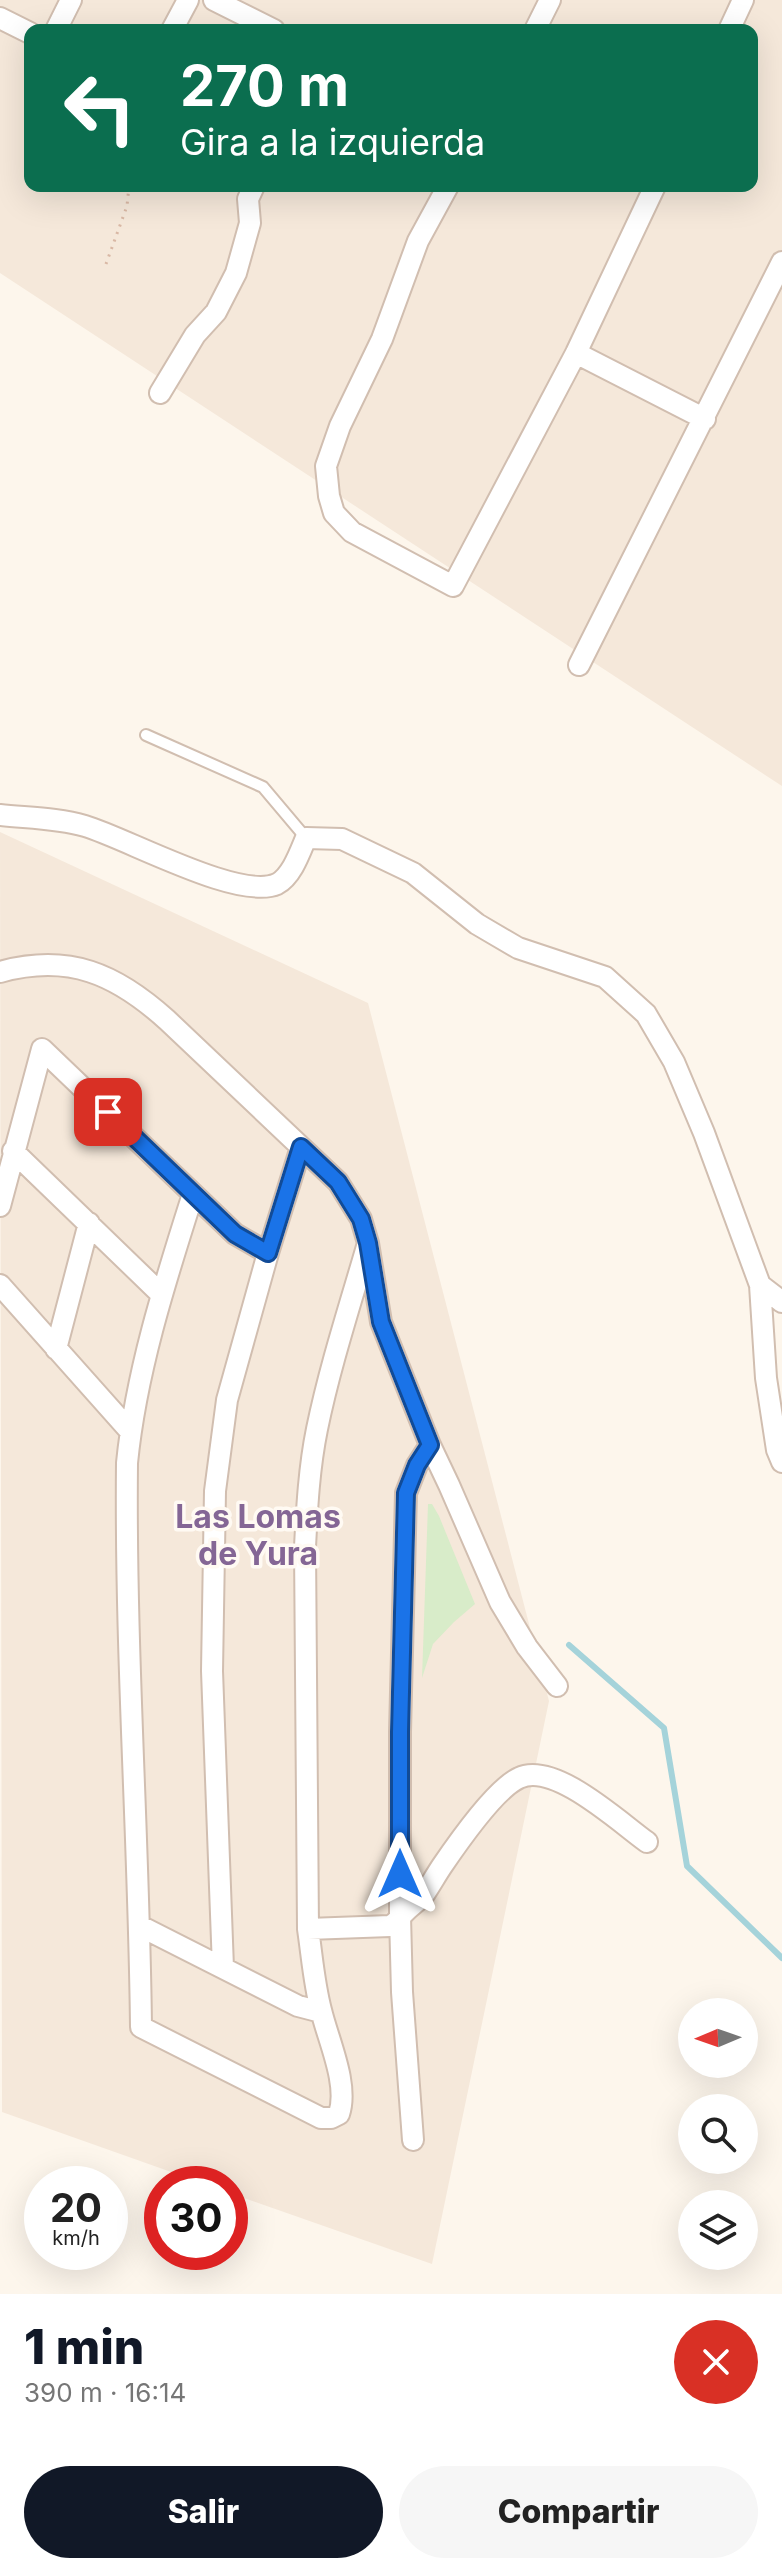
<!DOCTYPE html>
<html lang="es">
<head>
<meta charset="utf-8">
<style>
  :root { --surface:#fff; --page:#f6f6f6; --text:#222; --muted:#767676; --accent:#111827 }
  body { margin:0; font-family:Inter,sans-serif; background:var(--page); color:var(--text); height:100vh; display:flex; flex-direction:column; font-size:30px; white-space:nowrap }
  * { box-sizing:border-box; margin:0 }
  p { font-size:26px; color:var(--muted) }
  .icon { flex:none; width:44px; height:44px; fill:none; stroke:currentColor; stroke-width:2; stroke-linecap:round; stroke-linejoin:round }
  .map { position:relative; height:2294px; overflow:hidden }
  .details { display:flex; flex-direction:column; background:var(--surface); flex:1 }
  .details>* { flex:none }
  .hud { position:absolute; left:24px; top:24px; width:734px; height:168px; border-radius:16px; box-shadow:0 8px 32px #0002; background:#0b6e4f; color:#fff; overflow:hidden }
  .needle { width:52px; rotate:268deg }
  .buttons { position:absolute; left:678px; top:1998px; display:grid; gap:16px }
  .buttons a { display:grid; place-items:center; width:80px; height:80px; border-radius:50%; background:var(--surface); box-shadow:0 8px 32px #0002; font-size:40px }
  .speed { position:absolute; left:24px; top:2166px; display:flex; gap:16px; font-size:40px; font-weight:700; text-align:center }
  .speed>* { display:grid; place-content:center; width:104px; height:104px; border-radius:50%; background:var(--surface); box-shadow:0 8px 32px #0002; line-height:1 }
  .speed small { font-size:20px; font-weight:400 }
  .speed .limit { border:12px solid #d22; background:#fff; color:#111 }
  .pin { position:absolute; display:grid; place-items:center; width:68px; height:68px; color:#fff; margin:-34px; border-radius:16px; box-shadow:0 4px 12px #0006 }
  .me { position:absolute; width:88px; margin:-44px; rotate:0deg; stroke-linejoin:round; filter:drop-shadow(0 0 6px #0008) }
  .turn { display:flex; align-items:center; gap:28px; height:168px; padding:0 24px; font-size:36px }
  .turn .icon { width:104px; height:104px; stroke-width:2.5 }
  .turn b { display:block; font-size:56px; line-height:68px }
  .round { display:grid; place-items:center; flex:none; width:84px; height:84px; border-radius:42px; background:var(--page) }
  .head { display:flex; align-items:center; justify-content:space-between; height:136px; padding:0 24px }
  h1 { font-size:48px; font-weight:800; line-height:60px; color:var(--accent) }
  .primary-button { display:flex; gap:16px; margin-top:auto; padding:16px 24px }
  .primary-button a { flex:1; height:92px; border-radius:48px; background:var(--accent); color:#fff; font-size:32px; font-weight:800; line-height:92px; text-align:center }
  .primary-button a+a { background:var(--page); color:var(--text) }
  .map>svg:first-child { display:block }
</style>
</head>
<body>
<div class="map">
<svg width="782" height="2294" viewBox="0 0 782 2294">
  <rect width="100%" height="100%" fill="#fdf6ec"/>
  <path fill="#f5e8da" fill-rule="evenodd" d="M0 0H782V786L0 273ZM30 30H752V186H30Z
    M0 832 368 1003 549 1701 432 2264 230 2193V2184H205L2 2112Z"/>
  <path fill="#d8ecc9" d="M428 1504H432L439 1516 475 1604 454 1622 433 1644 422 1678Z"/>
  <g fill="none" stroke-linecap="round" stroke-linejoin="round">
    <path stroke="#a5d3da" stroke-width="6" d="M569 1645 664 1728 687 1866 782 1958"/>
    <defs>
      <path id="service" d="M146 735 263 787 306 838"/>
      <path id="minor" d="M214 0 274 30
        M0 18 30 33
        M56 30 71 0
        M172 30 188 0
        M535 30 550 0
        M729 30 743 0
        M448 186 418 241 382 339 340 426 326 466 329 496 334 513 352 532 453 586 576 353 655 186
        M576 353 705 419
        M160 393 195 335 216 312 236 273 250 223 248 199 254 186
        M579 665 782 262
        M0 815C28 818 58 818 85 826 126 838 239 901 277 884 292 876 300 852 306 838L342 839 413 873 477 924 518 948 605 977 646 1014 674 1062 704 1133 760 1285 782 1302
        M0 972C69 953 116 974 167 1020L338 1182 361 1219 368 1243 381 1322 430 1445 449 1485 500 1602 527 1647 557 1686
        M13 1151 161 1294
        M193 1194C165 1282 136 1372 127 1463 125 1652 139 1839 141 2027L321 2118H331L339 2114C349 2084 328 2040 321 2010 314 1984 312 1956 308 1929L305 1547C307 1508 309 1468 317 1429 330 1366 350 1305 368 1243
        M0 1206 42 1049 235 1234 268 1253
        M0 1285 130 1431
        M760 1285 766 1378 777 1450 782 1462
        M56 1349 89 1223
        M140 1926 298 2006 321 2012
        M308 1929 390 1926C397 1923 398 1919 403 1914 410 1906 419 1901 425 1893 431 1884 436 1875 442 1866 457 1844 495 1789 519 1778 554 1761 619 1822 647 1842
        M223 1968 212 1671 215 1491 227 1400 268 1253 301 1147
        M413 2140 402 1992 400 1916V1732L406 1493 417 1465 430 1445"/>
    </defs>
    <use href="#service" stroke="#d1beb0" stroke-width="14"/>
    <use href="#minor" stroke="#d1beb0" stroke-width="24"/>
    <path stroke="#d9b8a5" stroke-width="3" stroke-dasharray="2 6" stroke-linecap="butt" d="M106 264 127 206 129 186"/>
    <use href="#service" stroke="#fff" stroke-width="10"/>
    <use href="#minor" stroke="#fff" stroke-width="20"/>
  </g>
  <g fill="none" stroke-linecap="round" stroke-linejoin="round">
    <defs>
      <path id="route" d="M108 1112 235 1234 268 1253 301 1147 338 1182 361 1219 368 1243 381 1322 430 1445 417 1465 406 1493 400 1732V1874"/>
    </defs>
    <use href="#route" stroke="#114b97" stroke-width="20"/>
    <use href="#route" stroke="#1a73e8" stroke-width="14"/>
  </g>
  <g text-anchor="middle" stroke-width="7" stroke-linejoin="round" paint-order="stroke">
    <g font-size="32" font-weight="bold" fill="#846695" stroke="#fffaf3">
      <text x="258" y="1528">Las Lomas<tspan x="258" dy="37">de Yura</tspan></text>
    </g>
  </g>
</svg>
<div class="buttons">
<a><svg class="needle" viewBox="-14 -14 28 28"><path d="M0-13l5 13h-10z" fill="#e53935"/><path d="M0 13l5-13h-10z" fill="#767676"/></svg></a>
<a><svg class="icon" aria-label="search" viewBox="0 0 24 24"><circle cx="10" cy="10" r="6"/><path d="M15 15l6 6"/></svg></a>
<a><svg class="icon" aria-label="layers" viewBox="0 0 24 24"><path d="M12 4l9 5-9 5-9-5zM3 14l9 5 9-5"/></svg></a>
</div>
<div class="speed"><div>20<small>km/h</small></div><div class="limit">30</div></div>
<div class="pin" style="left:108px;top:1112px;background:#d93025"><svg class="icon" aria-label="arrive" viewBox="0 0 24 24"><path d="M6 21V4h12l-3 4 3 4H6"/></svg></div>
<svg class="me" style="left:400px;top:1874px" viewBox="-20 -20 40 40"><path d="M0-17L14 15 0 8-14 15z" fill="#1a73e8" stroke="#fff" stroke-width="4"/></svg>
<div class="hud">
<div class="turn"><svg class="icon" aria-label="left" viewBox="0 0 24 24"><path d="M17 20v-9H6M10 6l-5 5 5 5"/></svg><div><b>270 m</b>Gira a la izquierda</div></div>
</div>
</div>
<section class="details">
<div class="head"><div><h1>1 min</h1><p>390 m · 16:14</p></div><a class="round" style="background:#d93025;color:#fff"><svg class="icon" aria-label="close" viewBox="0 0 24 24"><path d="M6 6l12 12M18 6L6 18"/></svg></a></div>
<div class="primary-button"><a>Salir</a><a>Compartir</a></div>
</section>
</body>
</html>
